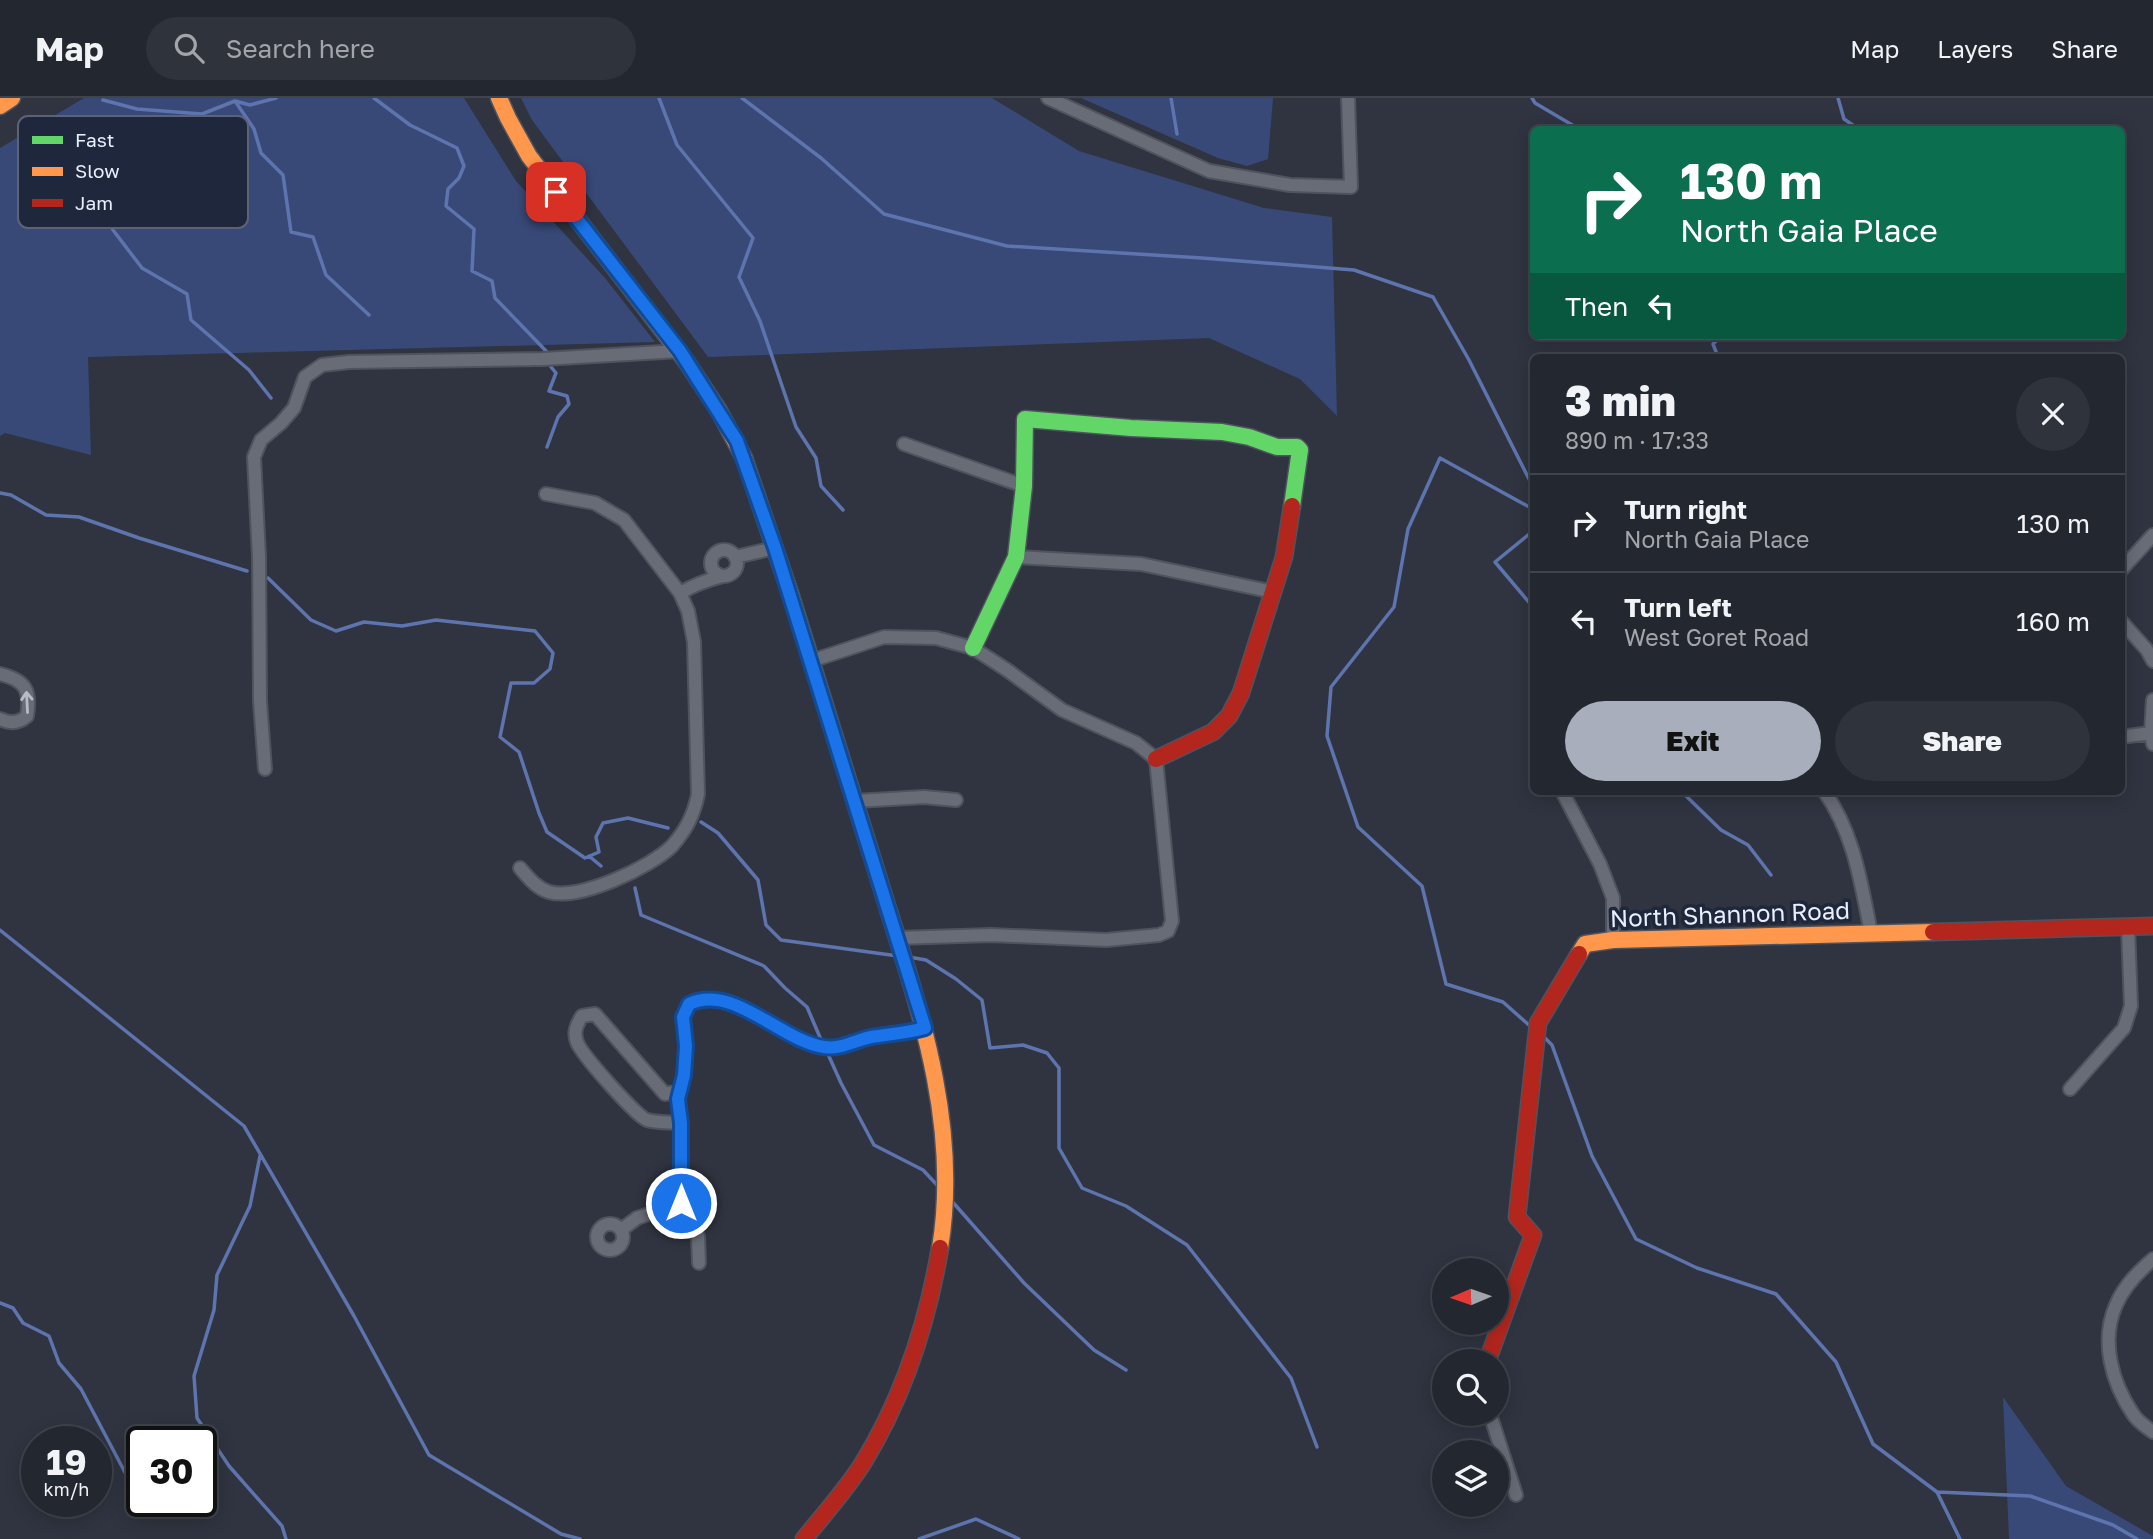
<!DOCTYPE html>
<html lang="en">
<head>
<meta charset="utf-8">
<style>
  :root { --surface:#232730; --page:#2f333c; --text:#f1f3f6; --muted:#a3a5ab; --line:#40444c; --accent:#a8aebb }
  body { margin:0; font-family:"Golos Text",sans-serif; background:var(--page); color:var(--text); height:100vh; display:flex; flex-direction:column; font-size:26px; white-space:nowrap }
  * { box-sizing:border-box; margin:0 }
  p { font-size:23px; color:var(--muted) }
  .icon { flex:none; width:38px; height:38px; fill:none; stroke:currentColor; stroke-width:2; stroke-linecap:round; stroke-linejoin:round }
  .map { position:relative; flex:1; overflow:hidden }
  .side { position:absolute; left:1530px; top:256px; width:595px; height:441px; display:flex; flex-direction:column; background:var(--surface); border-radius:10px; box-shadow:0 4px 18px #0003,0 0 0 2px var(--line) }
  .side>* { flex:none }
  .top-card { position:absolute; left:1530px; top:28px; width:595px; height:214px; border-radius:10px; box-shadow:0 4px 18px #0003,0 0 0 2px var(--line); background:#0b6e4f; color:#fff; overflow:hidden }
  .needle { width:46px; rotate:268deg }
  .controls { position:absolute; left:1432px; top:1160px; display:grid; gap:14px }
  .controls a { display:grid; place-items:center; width:77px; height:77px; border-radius:50%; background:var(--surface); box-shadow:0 4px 18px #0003,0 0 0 2px var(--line); font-size:35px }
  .speed { position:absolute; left:21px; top:1328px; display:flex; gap:14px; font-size:35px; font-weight:700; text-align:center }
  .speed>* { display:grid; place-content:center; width:91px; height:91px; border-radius:50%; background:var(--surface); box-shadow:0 4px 18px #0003,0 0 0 2px var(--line); line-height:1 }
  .speed small { font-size:18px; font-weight:400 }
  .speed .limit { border:4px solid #111; border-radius:10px; background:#fff; color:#111 }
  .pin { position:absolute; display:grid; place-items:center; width:60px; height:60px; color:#fff; margin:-30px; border-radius:14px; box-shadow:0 4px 10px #0006 }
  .me { position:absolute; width:77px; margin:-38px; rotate:0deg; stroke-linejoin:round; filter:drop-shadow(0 0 5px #0008) }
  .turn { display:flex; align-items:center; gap:24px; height:147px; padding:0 35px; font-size:32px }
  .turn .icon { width:91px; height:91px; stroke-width:2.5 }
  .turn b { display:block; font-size:49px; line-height:60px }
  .then { display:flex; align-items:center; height:66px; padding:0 35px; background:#0003; gap:14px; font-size:26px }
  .round { display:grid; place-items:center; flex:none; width:74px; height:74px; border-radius:37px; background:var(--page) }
  .overview { display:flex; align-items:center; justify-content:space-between; height:119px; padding:0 35px }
  h1 { font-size:42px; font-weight:800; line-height:52px }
  .primary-button { display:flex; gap:14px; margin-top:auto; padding:14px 35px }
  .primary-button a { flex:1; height:80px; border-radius:42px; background:var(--accent); color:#111; font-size:28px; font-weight:800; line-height:80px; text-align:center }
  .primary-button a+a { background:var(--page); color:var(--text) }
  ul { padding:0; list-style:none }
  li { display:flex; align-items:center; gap:21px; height:98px; padding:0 35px; border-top:2px solid var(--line) }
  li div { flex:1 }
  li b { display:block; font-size:26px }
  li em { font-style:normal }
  header { display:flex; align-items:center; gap:42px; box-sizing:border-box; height:98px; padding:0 35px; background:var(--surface); border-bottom:2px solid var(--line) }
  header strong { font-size:33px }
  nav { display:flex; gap:38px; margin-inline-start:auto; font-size:24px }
  .search { width:490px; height:63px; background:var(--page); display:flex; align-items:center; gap:18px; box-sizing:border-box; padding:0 24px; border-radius:38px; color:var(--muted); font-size:26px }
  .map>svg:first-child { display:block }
</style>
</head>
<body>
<header>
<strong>Map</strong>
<div class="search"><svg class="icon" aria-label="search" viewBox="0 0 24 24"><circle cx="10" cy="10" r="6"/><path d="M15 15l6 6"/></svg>Search here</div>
<nav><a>Map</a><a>Layers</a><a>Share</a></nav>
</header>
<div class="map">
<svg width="2153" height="1441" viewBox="0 0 2153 1441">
  <rect width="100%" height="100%" fill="#2f3440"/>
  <path fill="#384978" d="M84 0H464L516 83 605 180 655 244 88 259 91 357 5 335 0 338V50Z
    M521 0H992L1079 53 1264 110 1332 119 1337 318 1300 281 1209 240 708 259 532 22Z
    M1081 0H1273L1268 61 1247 68 1218 60Z
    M2003 1299 2066 1388 2153 1438V1441H2009Z"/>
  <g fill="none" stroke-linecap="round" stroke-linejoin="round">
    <path stroke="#5e74ae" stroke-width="3.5" d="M374 0 410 27 457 50 464 68 459 80 448 91 446 108 474 131 472 173 492 183 495 200 547 254
      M659 0 677 47 753 140 739 179 760 223 796 329 816 360 821 388 843 412
      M742 0 821 60 884 116 1007 148 1202 160 1354 172 1433 199 1469 262 1533 389
      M1171 0 1177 36
      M1532 0 1535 5 1574 28 1591 32
      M1838 0 1844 21 1860 32
      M103 2 137 11 202 16 235 3 250 7 276 0
      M235 3 254 31 261 55 283 77 291 134 313 139 326 177 369 217
      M67 39 89 77 113 132 142 170 187 196 191 222 249 272 271 300
      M1718 259 1713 246 1721 238
      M547 349 558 319 569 306 567 298 549 293 556 275 551 269
      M0 395 11 397 46 417 79 419 139 440 247 473
      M1533 433 1495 464 1533 509
      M268 480 311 522 336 533 364 524 402 528 436 522 535 533 553 555 550 571 534 585H511L500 639 519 654 539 715 547 734 585 760 599 754 596 739 603 725 628 720 668 730
      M1681 693 1721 732 1748 747 1771 777
      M701 724 718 735 758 782 766 827 781 842 898 858
      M589 758 601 768
      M635 790 641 817 764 868 785 890 807 909 822 944
      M0 832 244 1028 354 1218 429 1357 561 1436 580 1441
      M909 859 926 862 956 881 982 902 990 950 1023 947 1047 955 1059 970V1050L1082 1090 1126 1108 1187 1147 1291 1280 1317 1349
      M1530 928 1503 904 1446 886 1422 788 1358 729 1327 638 1331 589 1394 509 1408 431 1440 360 1533 411
      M1545 940 1552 947 1592 1058 1636 1141 1697 1170 1776 1196 1836 1264 1873 1346 1937 1394 2030 1398 2113 1427 2137 1441
      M827 954 841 985 874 1047 923 1072 938 1088
      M260 1058 250 1108 217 1177 214 1212 194 1278 197 1320 229 1368 282 1428 286 1441
      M950 1101 1024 1185 1094 1252 1126 1272
      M0 1205 13 1210 23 1225 49 1238 59 1265 81 1291 148 1418
      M1937 1394 1960 1441
      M919 1441 976 1421 1019 1441"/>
    <defs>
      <path id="street" d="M1048 0 1209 73 1290 87 1351 89 1348 0
        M904 346 1024 388
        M711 465a13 13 0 1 1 26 0a13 13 0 1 1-26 0Z
        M735 459 775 450
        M1016 459 1141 466 1273 494
        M2121 472 2153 437
        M680 495C694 487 707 482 723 478
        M2121 523 2147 552 2153 563
        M811 563 884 539 936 540 973 550 1007 572 1062 612 1136 645 1156 661 1172 823 1168 833 1159 837 1106 842 991 837 897 840
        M0 576C26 582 31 593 27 618 19 625 10 626 0 621
        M2153 602 2151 635 2153 646
        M2121 639 2151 635
        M265 671 260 603 259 459 254 359 261 342 281 325 294 310 305 279 322 267 349 264 543 261 680 253
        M1562 693 1600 766 1613 800V842
        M1824 693C1854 735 1861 785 1871 835
        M856 703 924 699 956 702
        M520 770C528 779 536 790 549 794 579 803 651 769 672 748 686 732 694 717 698 696L694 544 688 513 680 495 624 422 595 405 546 396
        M2070 991 2124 930 2131 908 2128 829
        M680 993 665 996 595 916 582 918C577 926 573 934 577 944 581 956 637 1019 647 1022 657 1025 670 1024 680 1025
        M597 1139a13 13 0 1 1 26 0a13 13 0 1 1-26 0Z
        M621 1132 637 1120 681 1105
        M2153 1161C2138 1174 2124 1188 2116 1207 2100 1243 2112 1285 2133 1316 2137 1323 2146 1329 2153 1334
        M699 1165 698 1138 682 1115 680 1099V1025L678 1001 684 977 686 948 683 919 689 907C733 885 781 943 824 949 840 952 856 942 871 939 889 936 907 934 925 930
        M1490 1316 1516 1397"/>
      <path id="fast" d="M744 360 790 495 889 814
        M973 550 1016 459 1024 388 1025 321 1131 330 1222 334 1249 339 1277 349H1297L1300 352 1292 408"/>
      <path id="slow" d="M499 0 508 20 529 58 686 263 719 313 744 360
        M0 8 12 0
        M889 814C924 924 959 1034 940 1150
        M1579 856 1585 846 1613 842 1933 834"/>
      <path id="jam" d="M1156 661 1213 634 1229 618 1241 595 1284 459 1292 408
        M1933 834 2153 828
        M1487 1264 1533 1137 1517 1119 1538 925 1579 856
        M804 1441C824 1416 846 1392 863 1365 904 1298 927 1227 940 1150"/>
    </defs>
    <use href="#street" stroke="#4f535e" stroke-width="16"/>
    <use href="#fast" stroke="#4f535e" stroke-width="19"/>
    <use href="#slow" stroke="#4f535e" stroke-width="19"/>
    <use href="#jam" stroke="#4f535e" stroke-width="19"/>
    <use href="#street" stroke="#686c76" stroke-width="12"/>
    <use href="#fast" stroke="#63d668" stroke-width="16"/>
    <use href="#slow" stroke="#ff974d" stroke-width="16"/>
    <use href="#jam" stroke="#b3261e" stroke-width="16"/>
  </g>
  <defs><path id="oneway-shaft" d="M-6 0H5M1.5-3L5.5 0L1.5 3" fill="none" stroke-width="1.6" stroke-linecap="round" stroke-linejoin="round" transform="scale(1.75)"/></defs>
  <use stroke="#b5bbc7" href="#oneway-shaft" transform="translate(27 604) rotate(-93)"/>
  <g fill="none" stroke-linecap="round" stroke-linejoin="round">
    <defs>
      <path id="route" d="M556 94 680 253 737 343 775 450 925 930C907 935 889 936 871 939 856 942 840 952 824 949 781 943 733 885 689 906L683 919 686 948 684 977 678 1001 681 1025V1105"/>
    </defs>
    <use href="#route" stroke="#114b97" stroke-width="18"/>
    <use href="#route" stroke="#1a73e8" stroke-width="12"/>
  </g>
  <g text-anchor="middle" stroke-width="7" stroke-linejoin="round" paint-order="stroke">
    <g font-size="24" fill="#e9effd" stroke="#1f273c">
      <text transform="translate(1730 817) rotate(-2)" y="8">North Shannon Road</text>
    </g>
  </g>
  <rect x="18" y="18" width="230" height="112" rx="10" fill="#1f273c" stroke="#5c6376" stroke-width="2"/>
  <rect x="32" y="38" width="31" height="8" fill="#63d668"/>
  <rect x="32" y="69" width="31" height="9" fill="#ff974d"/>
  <rect x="32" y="101" width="31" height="8" fill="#b3261e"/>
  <g font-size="19" fill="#e9effd">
    <text x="75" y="49">Fast</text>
    <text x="75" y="80">Slow</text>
    <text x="75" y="112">Jam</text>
  </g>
</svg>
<div class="controls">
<a><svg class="needle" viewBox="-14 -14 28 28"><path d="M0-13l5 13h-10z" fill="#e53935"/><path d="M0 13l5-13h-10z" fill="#a3a5ab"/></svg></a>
<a><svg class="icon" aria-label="search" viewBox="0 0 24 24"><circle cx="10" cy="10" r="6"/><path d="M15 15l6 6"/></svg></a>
<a><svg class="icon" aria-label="layers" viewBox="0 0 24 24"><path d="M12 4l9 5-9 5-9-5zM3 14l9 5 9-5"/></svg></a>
</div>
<div class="speed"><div>19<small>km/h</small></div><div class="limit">30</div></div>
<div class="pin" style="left:556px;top:94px;background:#d93025"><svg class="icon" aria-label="arrive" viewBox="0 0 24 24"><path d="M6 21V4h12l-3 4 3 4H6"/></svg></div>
<svg class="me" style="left:681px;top:1105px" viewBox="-20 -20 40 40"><circle r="17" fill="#1a73e8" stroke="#fff" stroke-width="3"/><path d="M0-11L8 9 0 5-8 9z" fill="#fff"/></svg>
<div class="top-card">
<div class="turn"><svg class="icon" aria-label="right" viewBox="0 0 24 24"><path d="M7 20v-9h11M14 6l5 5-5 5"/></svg><div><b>130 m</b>North Gaia Place</div></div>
<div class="then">Then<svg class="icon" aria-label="left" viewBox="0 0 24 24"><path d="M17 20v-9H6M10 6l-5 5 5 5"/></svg></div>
</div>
<section class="side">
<div class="overview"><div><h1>3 min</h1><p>890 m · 17:33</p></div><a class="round"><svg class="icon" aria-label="close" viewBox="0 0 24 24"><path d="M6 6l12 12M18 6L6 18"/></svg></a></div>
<ul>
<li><svg class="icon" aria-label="right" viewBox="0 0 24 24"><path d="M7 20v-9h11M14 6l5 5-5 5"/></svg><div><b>Turn right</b><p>North Gaia Place</p></div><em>130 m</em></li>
<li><svg class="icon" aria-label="left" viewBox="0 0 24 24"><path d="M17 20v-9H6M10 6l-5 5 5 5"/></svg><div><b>Turn left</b><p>West Goret Road</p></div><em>160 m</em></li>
</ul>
<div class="primary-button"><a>Exit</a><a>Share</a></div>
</section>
</div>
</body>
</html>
